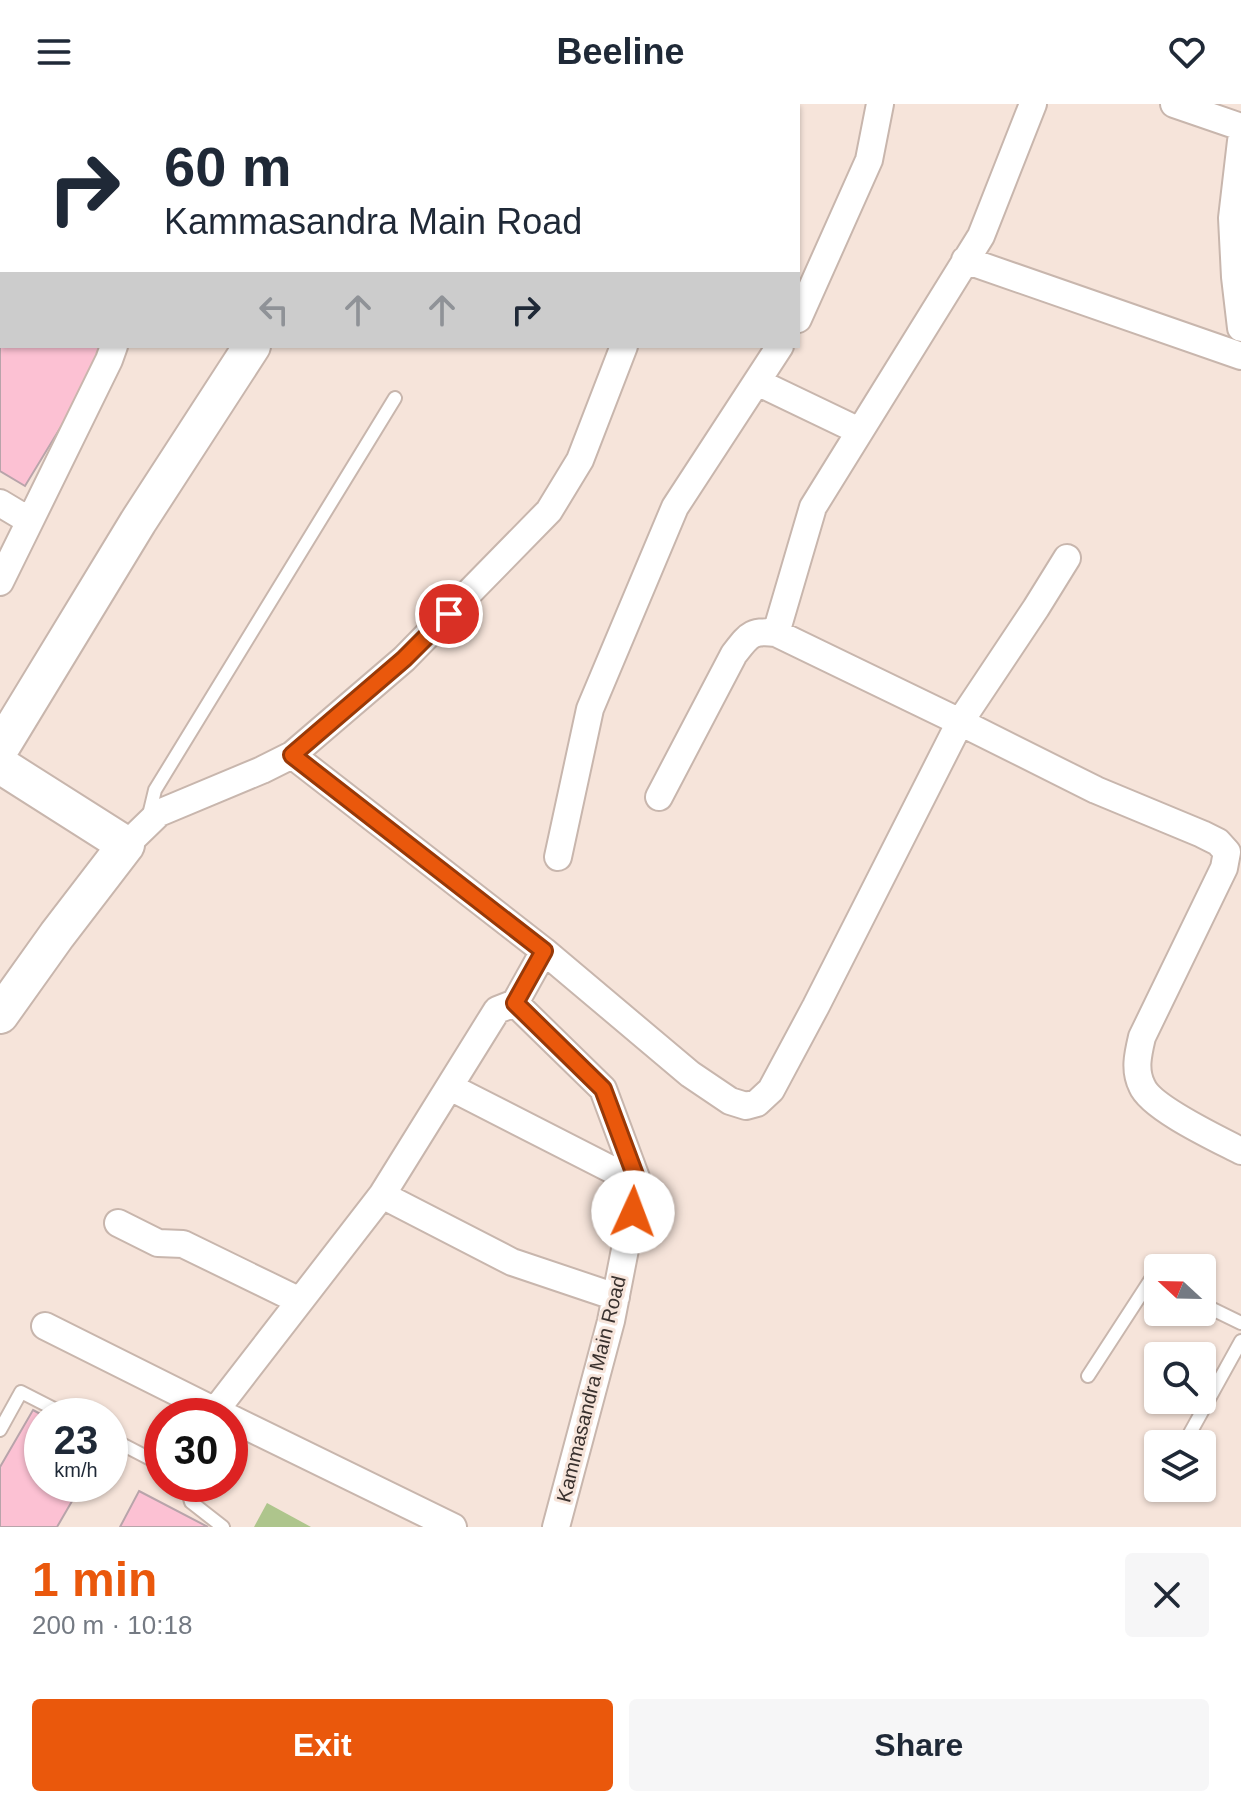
<!DOCTYPE html>
<html lang="en">
<head>
<meta charset="utf-8">
<style>
  :root { --surface:#fff; --page:#f6f6f7; --text:#1f2937; --muted:#747a83; --accent:#ea580c }
  body { margin:0; font-family:Arial,sans-serif; background:var(--page); color:var(--text); height:100vh; display:flex; flex-direction:column; font-size:30px; white-space:nowrap }
  * { box-sizing:border-box; margin:0 }
  p { font-size:26px; color:var(--muted) }
  .icon { flex:none; width:44px; height:44px; fill:none; stroke:currentColor; stroke-width:2; stroke-linecap:round; stroke-linejoin:round }
  .map { position:relative; height:1423px; overflow:hidden }
  .details { display:flex; flex-direction:column; background:var(--surface); flex:1 }
  .details>* { flex:none }
  .top-card { position:absolute; left:0px; top:0px; width:800px; height:244px; box-shadow:0 2px 6px #0004; background:#fff; color:var(--text); overflow:hidden }
  .needle { width:52px; rotate:292deg }
  .buttons { position:absolute; left:1144px; top:1150px; display:grid; gap:16px }
  .buttons a { display:grid; place-items:center; width:72px; height:72px; border-radius:8px; background:var(--surface); box-shadow:0 2px 6px #0004; font-size:40px }
  .speed { position:absolute; left:24px; top:1294px; display:flex; gap:16px; font-size:40px; font-weight:700; text-align:center }
  .speed>* { display:grid; place-content:center; width:104px; height:104px; border-radius:50%; background:var(--surface); box-shadow:0 2px 6px #0004; line-height:1 }
  .speed small { font-size:20px; font-weight:400 }
  .speed .limit { border:12px solid #d22; background:#fff; color:#111 }
  .pin { position:absolute; display:grid; place-items:center; width:68px; height:68px; color:#fff; margin:-34px; border:4px solid #fff; border-radius:50%; box-shadow:0 2px 8px #0007 }
  .me { position:absolute; width:88px; margin:-44px; rotate:2deg; stroke-linejoin:round; filter:drop-shadow(0 0 6px #0008) }
  .turn { display:flex; align-items:center; gap:28px; height:168px; padding:0 32px; font-size:36px }
  .turn .icon { width:104px; height:104px; stroke-width:2.5 }
  .turn b { display:block; font-size:56px; line-height:68px }
  .lanes { display:flex; align-items:center; height:76px; padding:0 32px; background:#0003; justify-content:center; gap:40px; direction:ltr }
  .lanes .off { opacity:.35 }
  .round { display:grid; place-items:center; flex:none; width:84px; height:84px; border-radius:8px; background:var(--page) }
  .head { display:flex; align-items:center; justify-content:space-between; height:136px; padding:0 32px }
  h1 { font-size:48px; font-weight:700; line-height:60px; color:var(--accent) }
  .cta { display:flex; gap:16px; margin-top:auto; padding:16px 32px }
  .cta a { flex:1; height:92px; border-radius:8px; background:var(--accent); color:#fff; font-size:32px; font-weight:700; line-height:92px; text-align:center }
  .cta a+a { background:var(--page); color:var(--text) }
  header { display:flex; justify-content:space-between; align-items:center; height:104px; padding:0 32px; background:var(--surface); font-size:36px; font-weight:700 }
  .map>svg:first-child { display:block }
</style>
</head>
<body>
<header><svg class="icon" aria-label="menu" viewBox="0 0 24 24"><path d="M4 6h16M4 12h16M4 18h16"/></svg>Beeline<svg class="icon" aria-label="heart" viewBox="0 0 24 24"><path d="M12 20l-8-8c-3-5 5-10 8-4 3-6 11-1 8 4z"/></svg></header>
<div class="map">
<svg width="1241" height="1423" viewBox="0 0 1241 1423">
  <rect width="100%" height="100%" fill="#f6e4da"/>
  <path fill="#aec58c" d="M267 1399 311 1423H254Z"/>
  <path fill="#fcc1d3" stroke="#b8a4aa" stroke-width="2" d="M30 0H169L172 2H28Z
    M2 51V107L0 106V54Z
    M0 168 2 169V242H110L25 382 0 367Z
    M33 1306 44 1312H42V1380H82L57 1423H0V1363Z
    M139 1387 208 1423H120Z"/>
  <g fill="none" stroke-linecap="round" stroke-linejoin="round">
    <defs>
      <path id="lane" d="M149 711 155 686 395 294
        M1202 1200 1241 1219
        M1088 1272 1151 1175 1158 1178
        M0 1326 21 1288 68 1312
        M110 1334 162 1361
        M1184 1340 1241 1237
        M186 1380 191 1398 223 1423"/>
      <path id="street" d="M192 0 196 2
        M1174 0 1241 23
        M22 2 23 0
        M766 2 768 0
        M0 36 2 33
        M1241 37 1232 114 1235 173 1241 224
        M965 156 1241 252
        M798 215 869 56 880 0
        M757 278 853 324 858 329
        M0 399 30 417 0 478
        M30 417 109 256 114 242
        M776 529 813 403 981 132 1033 0
        M292 651 544 847 515 899 603 985 638 1079 611 1217 556 1423
        M659 693 734 550C749 531 751 526 776 529L960 618 1036 504 1067 454
        M126 741 159 709 262 666 292 651 404 555 549 407 580 356 624 242
        M558 753 590 605 675 403 780 242
        M544 847 690 970 730 997 746 1002 757 999 771 986 816 902 960 618 1096 686 1202 730 1218 738 1227 748 1224 764 1142 933C1138 950 1134 966 1142 982 1151 1004 1218 1035 1241 1047
        M450 983 638 1079
        M382 1091 512 1158 616 1193
        M118 1119 158 1139 183 1140 300 1197
        M45 1222 225 1312
        M215 1307 382 1091 497 906 515 899
        M230 1314 453 1423"/>
      <path id="secondary" d="M406 2 408 0
        M0 645 138 418 252 242
        M0 661 126 741 57 831 0 911"/>
    </defs>
    <use href="#lane" stroke="#c8b6ad" stroke-width="16"/>
    <use href="#street" stroke="#c8b6ad" stroke-width="30"/>
    <use href="#secondary" stroke="#c8b6ad" stroke-width="40"/>
    <use href="#lane" stroke="#fff" stroke-width="12"/>
    <use href="#street" stroke="#fff" stroke-width="26"/>
    <use href="#secondary" stroke="#fff" stroke-width="36"/>
  </g>
  <g fill="none" stroke-linecap="round" stroke-linejoin="round">
    <defs>
      <path id="route" d="M449 510 404 555 292 651 544 847 515 899 603 985 638 1079 633 1108"/>
    </defs>
    <use href="#route" stroke="#983908" stroke-width="20"/>
    <use href="#route" stroke="#ea580c" stroke-width="14"/>
  </g>
  <g text-anchor="middle" stroke-width="6" stroke-linejoin="round" paint-order="stroke">
    <g font-size="20" fill="#39312e" stroke="#f6e4da">
      <text transform="translate(591 1285) rotate(-76)" y="7">Kammasandra Main Road</text>
    </g>
  </g>
</svg>
<div class="buttons">
<a><svg class="needle" viewBox="-14 -14 28 28"><path d="M0-13l5 13h-10z" fill="#e53935"/><path d="M0 13l5-13h-10z" fill="#747a83"/></svg></a>
<a><svg class="icon" aria-label="search" viewBox="0 0 24 24"><circle cx="10" cy="10" r="6"/><path d="M15 15l6 6"/></svg></a>
<a><svg class="icon" aria-label="layers" viewBox="0 0 24 24"><path d="M12 4l9 5-9 5-9-5zM3 14l9 5 9-5"/></svg></a>
</div>
<div class="speed"><div>23<small>km/h</small></div><div class="limit">30</div></div>
<div class="pin" style="left:449px;top:510px;background:#d93025"><svg class="icon" aria-label="arrive" viewBox="0 0 24 24"><path d="M6 21V4h12l-3 4 3 4H6"/></svg></div>
<svg class="me" style="left:633px;top:1108px" viewBox="-20 -20 40 40"><circle r="19" fill="#fff"/><path d="M0-13L10 11 0 6-10 11z" fill="#ea580c"/></svg>
<div class="top-card">
<div class="turn"><svg class="icon" aria-label="right" viewBox="0 0 24 24"><path d="M7 20v-9h11M14 6l5 5-5 5"/></svg><div><b>60 m</b>Kammasandra Main Road</div></div>
<div class="lanes"><svg class="icon off" aria-label="left" viewBox="0 0 24 24"><path d="M17 20v-9H6M10 6l-5 5 5 5"/></svg><svg class="icon off" aria-label="ahead" viewBox="0 0 24 24"><path d="M12 20V5M6 11l6-6 6 6"/></svg><svg class="icon off" aria-label="ahead" viewBox="0 0 24 24"><path d="M12 20V5M6 11l6-6 6 6"/></svg><svg class="icon" aria-label="right" viewBox="0 0 24 24"><path d="M7 20v-9h11M14 6l5 5-5 5"/></svg></div>
</div>
</div>
<section class="details">
<div class="head"><div><h1>1 min</h1><p>200 m · 10:18</p></div><a class="round"><svg class="icon" aria-label="close" viewBox="0 0 24 24"><path d="M6 6l12 12M18 6L6 18"/></svg></a></div>
<div class="cta"><a>Exit</a><a>Share</a></div>
</section>
</body>
</html>
